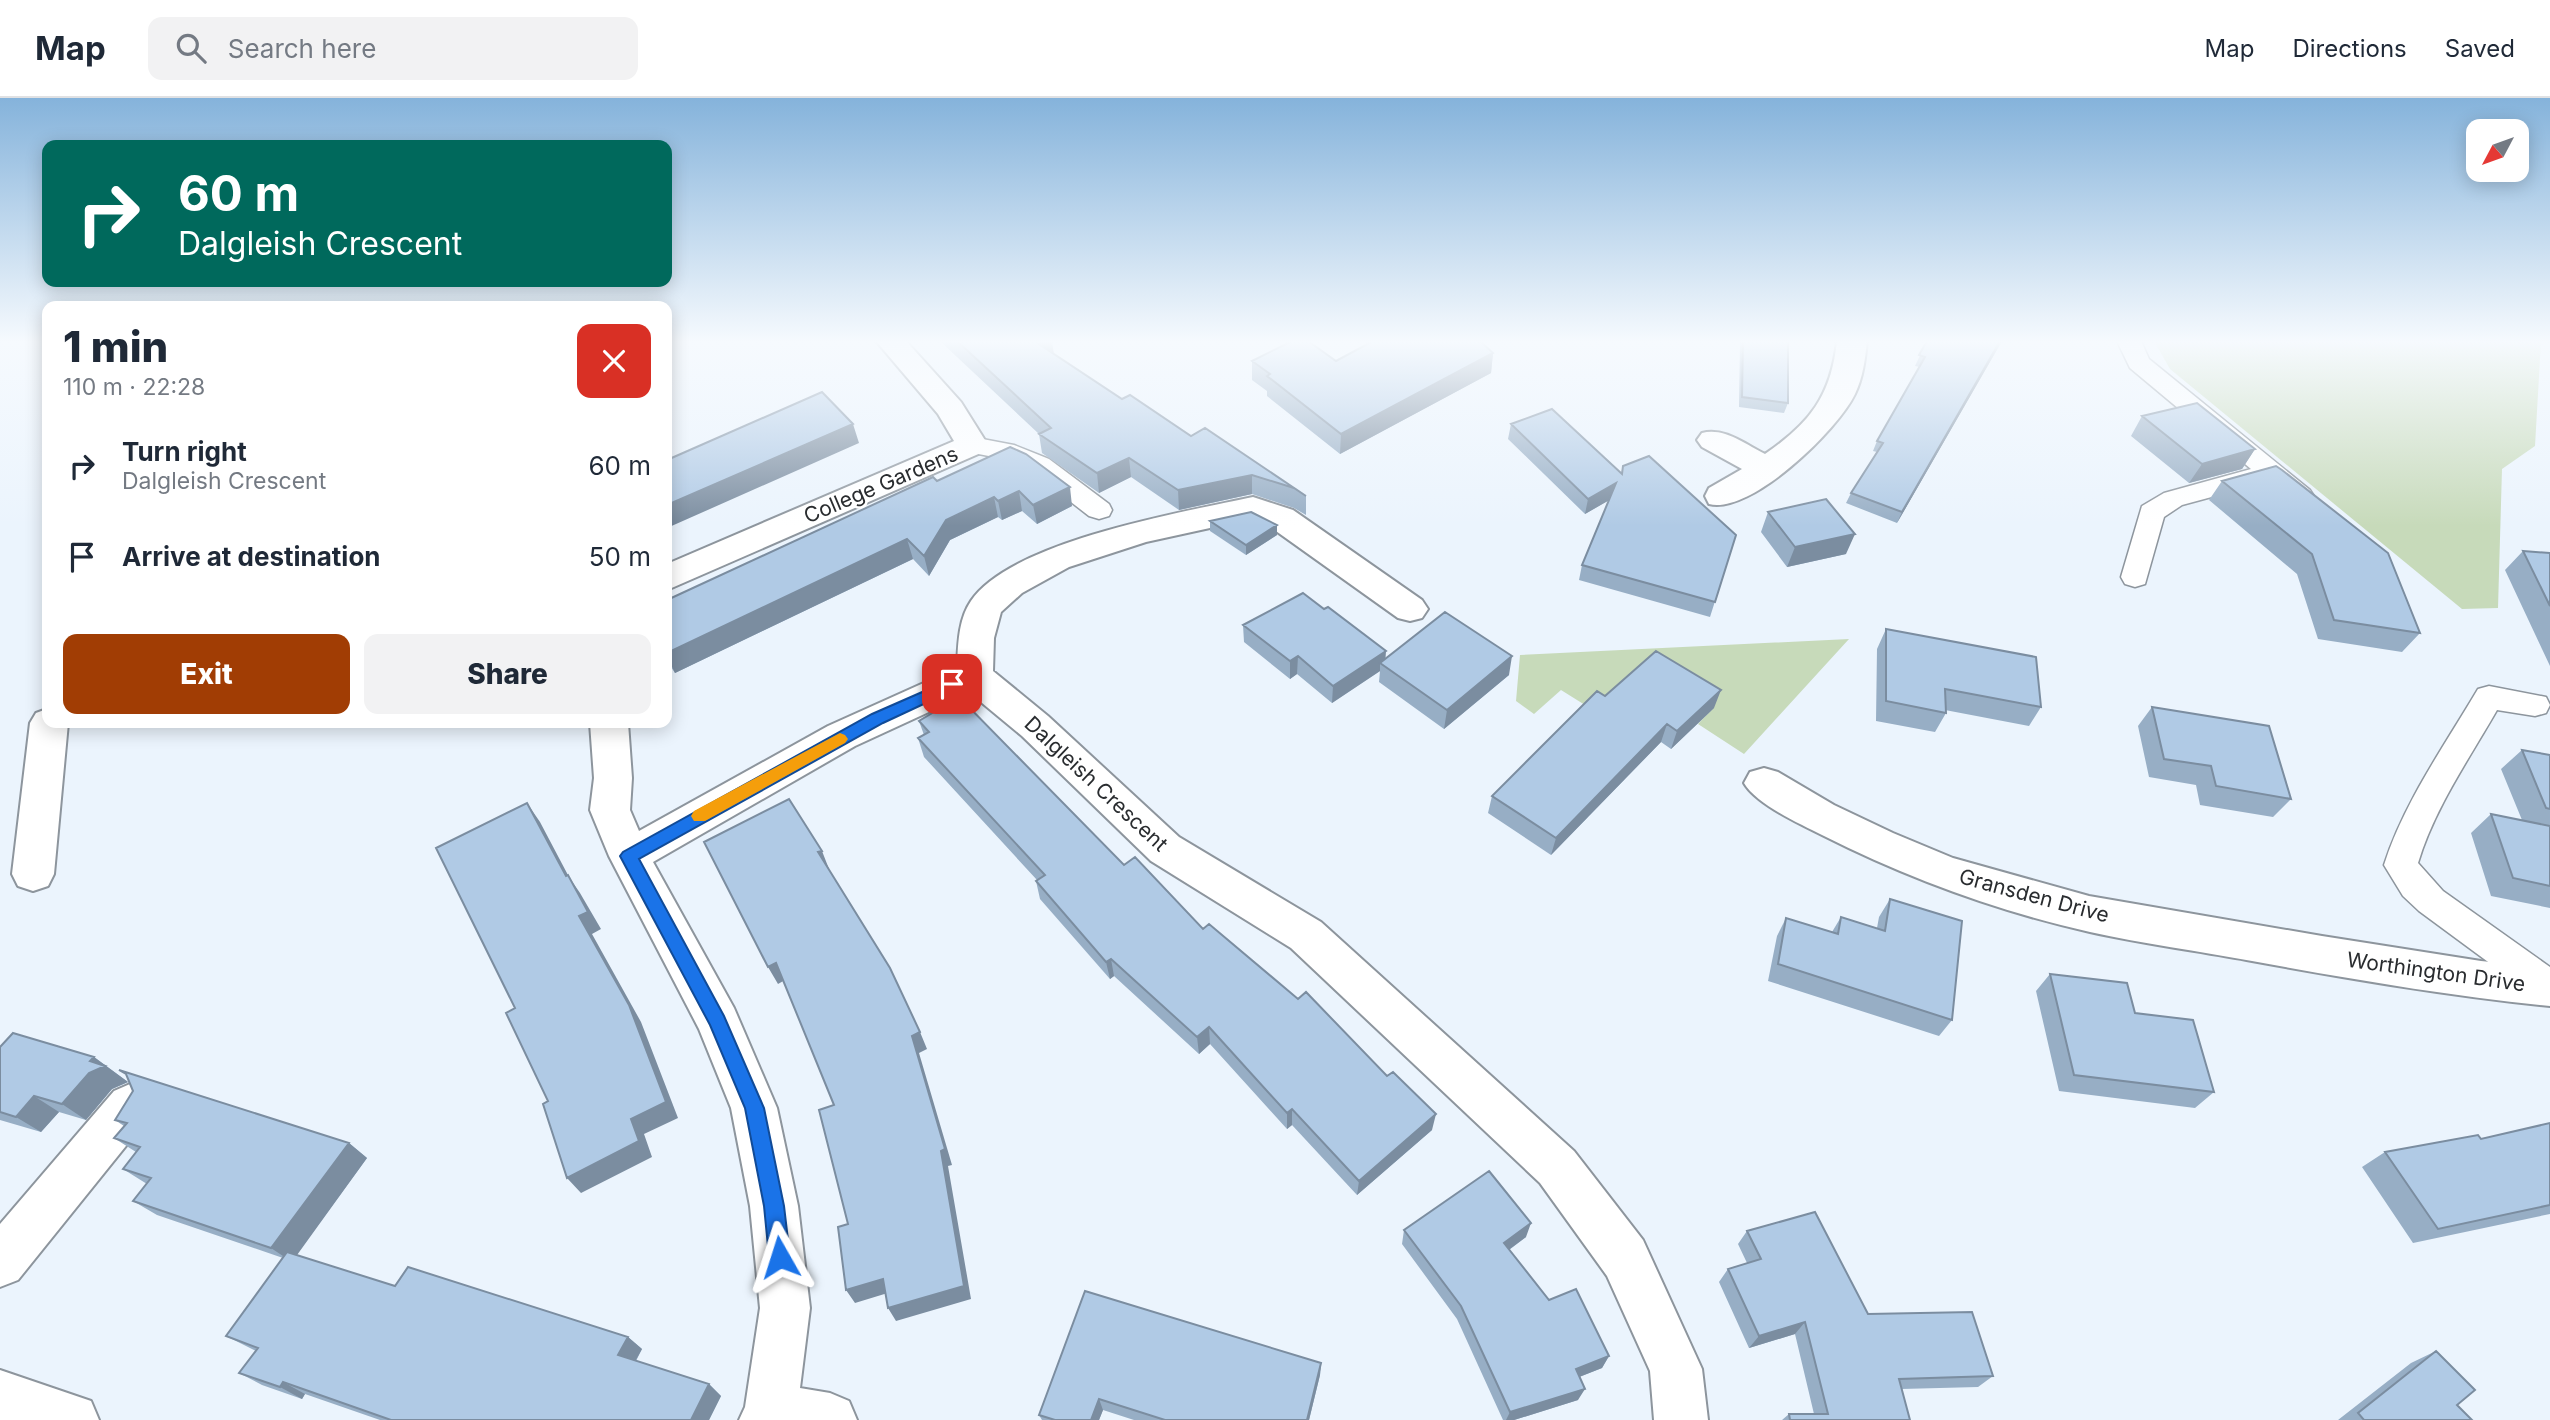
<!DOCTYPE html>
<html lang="en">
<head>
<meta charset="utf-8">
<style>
  :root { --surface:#fff; --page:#f2f2f3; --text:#1f2937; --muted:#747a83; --line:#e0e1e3; --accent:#a13d04 }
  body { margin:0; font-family:Inter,sans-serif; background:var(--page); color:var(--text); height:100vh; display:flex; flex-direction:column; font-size:26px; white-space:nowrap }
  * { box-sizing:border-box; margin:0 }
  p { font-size:23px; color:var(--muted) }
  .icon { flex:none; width:38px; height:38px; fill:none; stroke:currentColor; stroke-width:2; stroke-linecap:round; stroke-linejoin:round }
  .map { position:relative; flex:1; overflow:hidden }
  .panel { position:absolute; left:42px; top:203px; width:630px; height:427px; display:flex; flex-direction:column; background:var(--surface); border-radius:14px; box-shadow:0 4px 18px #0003 }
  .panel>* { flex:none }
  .hud { position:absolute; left:42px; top:42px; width:630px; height:147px; border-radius:14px; box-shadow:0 4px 18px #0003; background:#00695c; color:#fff; overflow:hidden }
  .needle { width:46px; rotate:229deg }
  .controls { position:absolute; left:2466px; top:21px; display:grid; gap:14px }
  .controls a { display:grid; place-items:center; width:63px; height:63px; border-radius:14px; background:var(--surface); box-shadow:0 4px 18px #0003; font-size:35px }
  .pin { position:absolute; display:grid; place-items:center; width:60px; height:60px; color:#fff; margin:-30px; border-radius:14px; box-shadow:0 4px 10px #0006 }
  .me { position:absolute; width:77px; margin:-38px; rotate:354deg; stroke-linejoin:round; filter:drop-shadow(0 0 5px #0008) }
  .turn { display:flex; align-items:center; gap:24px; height:147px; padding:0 21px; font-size:32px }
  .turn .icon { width:91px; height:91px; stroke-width:2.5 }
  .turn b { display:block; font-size:49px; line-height:60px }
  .round { display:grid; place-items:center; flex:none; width:74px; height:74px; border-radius:14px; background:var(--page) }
  .overview { display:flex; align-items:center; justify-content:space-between; height:119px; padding:0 21px }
  h1 { font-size:42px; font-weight:800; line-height:52px }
  .primary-button { display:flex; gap:14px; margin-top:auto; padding:14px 21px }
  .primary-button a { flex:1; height:80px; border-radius:14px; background:var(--accent); color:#fff; font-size:28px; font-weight:800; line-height:80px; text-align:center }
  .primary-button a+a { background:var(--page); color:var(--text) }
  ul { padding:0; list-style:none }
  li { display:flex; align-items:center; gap:21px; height:91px; padding:0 21px }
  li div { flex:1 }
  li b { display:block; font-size:26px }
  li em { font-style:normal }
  header { display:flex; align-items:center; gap:42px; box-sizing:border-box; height:98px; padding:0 35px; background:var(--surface); border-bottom:2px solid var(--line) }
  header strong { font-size:33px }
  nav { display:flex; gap:38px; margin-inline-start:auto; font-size:24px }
  .search { width:490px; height:63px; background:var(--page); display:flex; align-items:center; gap:18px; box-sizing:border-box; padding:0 24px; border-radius:14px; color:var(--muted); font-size:26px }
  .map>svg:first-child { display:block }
</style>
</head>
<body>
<header>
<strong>Map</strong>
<div class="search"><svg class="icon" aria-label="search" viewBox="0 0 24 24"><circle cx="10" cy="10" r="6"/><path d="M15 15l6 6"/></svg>Search here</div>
<nav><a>Map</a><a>Directions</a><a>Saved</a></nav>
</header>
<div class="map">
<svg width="2550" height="1322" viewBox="0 0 2550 1322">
  <rect width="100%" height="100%" fill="#ebf4fd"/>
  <path fill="#c7daba" d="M2154 243H2541L2535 348 2502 371 2498 510 2462 511 2170 271Z
    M1849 541 1744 656 1698 626 1713 610 1601 617 1561 592 1534 616 1516 603 1520 557Z"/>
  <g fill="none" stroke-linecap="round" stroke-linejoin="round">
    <defs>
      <path id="lane" d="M2117 243H2141L2149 261 2310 392 2314 398 2310 404C2291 409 2281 395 2267 384L2182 407 2164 419 2145 486 2135 489 2125 486 2121 479 2142 408 2164 395 2251 371 2130 270Z
        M972 339 1014 347 1049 361 1109 406 1112 412 1109 418 1099 421 1089 418 1031 373 999 360 963 353 959 347 963 341Z
        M2489 588 2546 599 2550 607 2546 615 2535 618 2497 612C2469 661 2434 711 2418 765L2443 793 2550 869V905L2537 900 2419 813 2403 798 2384 767C2404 704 2445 647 2478 591Z"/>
      <path id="street" d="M876 243H906L961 304 988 347 983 354 667 492V466L954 343 938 316Z
        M1837 243H1867C1865 262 1863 279 1855 296 1838 332 1750 417 1709 406L1705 398 1709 390 1742 371 1702 349 1697 342 1702 335C1724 329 1745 346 1765 356 1810 325 1831 298 1837 243Z
        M1253 399 1293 412 1422 502 1428 511 1422 520 1410 523 1398 520 1269 428 1251 421 1146 444 1069 469 1022 495 1001 514 994 540 993 573 1048 618 1179 739 1321 824 1574 1053 1643 1142 1702 1271 1708 1322H1654L1650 1273 1607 1178 1540 1085 1291 850 1151 763 1022 638 970 595 855 648 653 764 734 910 777 1010 798 1108 810 1210 800 1290 830 1295 849 1303 857 1322H739L745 1309 760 1210 750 1108 731 1010 699 931 609 758 590 712 594 680 590 625H628L632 680 630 712 639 733 828 628 957 570C958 548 958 522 971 503 1011 443 1184 414 1253 399Z
        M47 611V625H68L54 776 48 788 33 793 18 788 12 776 30 625 36 615Z
        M1764 670 1778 674 1834 707 1893 735 1953 760 2089 798 2322 838 2481 863 2550 870V908C2450 898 2351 881 2252 863 2198 853 2144 846 2090 834 1997 813 1907 780 1822 737 1800 726 1756 706 1744 685L1750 674Z
        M130 986 146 993 153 1008 146 1023 18 1182 0 1189V1126L114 993Z
        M0 1272 91 1303 99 1322H0Z"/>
    </defs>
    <use href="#lane" stroke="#8d959d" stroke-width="3"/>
    <use href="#street" stroke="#8d959d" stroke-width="4"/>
    <use href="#lane" fill="#fff" fill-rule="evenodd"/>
    <use href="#street" fill="#fff" fill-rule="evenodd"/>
  </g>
  <path fill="#97aec5" d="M940 243H1052L1054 256 1122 301 1191 338 1205 330 1306 398V417L1294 410 1252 396 1179 412 1131 379 1099 395 1042 355 1039 336Z
    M1740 243H1788V305L1784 315 1739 309Z
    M1927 243H2002L1897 425 1846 405 1851 395 1877 354 1873 353 1877 343 1920 269 1915 268Z
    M1493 255 1491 275 1340 356 1267 298V293L1252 282V263H1336Z
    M2142 318 2255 351 2242 371 2189 385 2131 338Z
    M1511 326 1621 376 1623 368 1736 437 1710 519 1579 482 1582 467 1609 402 1585 416 1508 341Z
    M1010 349 1072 408 1037 426 1022 413 1002 422 998 419 950 442 929 478 913 461 675 575 667 563V502L937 383Z
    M2222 383 2420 535 2402 554 2318 541 2297 476 2209 402Z
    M1768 414 1846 456 1787 469 1761 434Z
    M1210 423 1277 437 1246 457 1210 433Z
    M2523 453 2550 455V568L2505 472Z
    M1243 527 1386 561 1509 577 1444 631 1379 584 1380 573 1332 605 1297 576 1290 581 1244 544Z
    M1886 531 2041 609 2029 628 1945 612 1946 615 1935 634 1876 623 1877 551Z
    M1605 598 1714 610 1671 651 1661 644 1551 757 1488 715 1492 698Z
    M2152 609 2291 701 2273 719 2200 707 2196 687 2149 679 2138 628Z
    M919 623 1124 767 1203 831 1432 1032 1357 1097 1292 1027 1287 1031 1210 946 1199 956 1114 878 1110 881 1040 801 1036 783 1037 782 924 659 918 640 924 637Z
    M2522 652 2550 657V810L2491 798 2471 735 2491 716 2522 722 2501 671Z
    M1890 801 1952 922 1939 938 1768 883 1777 838 1786 820 1832 834 1841 819 1877 830 1879 819Z
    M2050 876 2135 915 2214 994 2195 1010 2059 993 2036 893Z
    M0 949 94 959 128 984 112 991 86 1022 59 1014 41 1034 0 1022Z
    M119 972 349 1045 367 1060 296 1157 395 1188 628 1239 642 1251 636 1263 709 1286 721 1298 709 1322H380L305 1296 302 1301 262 1287 239 1275 256 1253 226 1238 283 1160 157 1117 133 1103 147 1086 123 1071 136 1054 114 1040 124 1028 115 1022 133 993 127 977Z
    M2550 1025V1116L2413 1145 2362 1069 2385 1054 2481 1041Z
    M1404 1132 1526 1139 1509 1152 1549 1202 1609 1258 1602 1270 1579 1279 1578 1302 1514 1322H1503L1457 1221 1402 1146Z
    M1747 1133 1868 1216 1993 1278 1978 1289 1901 1291 1910 1322H1782L1789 1316H1814L1795 1236 1749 1250 1719 1184 1728 1171 1747 1165 1738 1146Z
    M1085 1193 1321 1265 1320 1277 1309 1322H1134L1103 1312 1099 1322H1042L1039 1317Z
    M2436 1253 2457 1307 2472 1322H2338L2411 1265Z"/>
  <path fill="#7b8da0" d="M1045 243H1052L1054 260 1039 246Z
    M2000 243H2002L1897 425 1902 414Z
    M1493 255 1491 275 1340 356 1341 336Z
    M853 326 859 345 667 430V407Z
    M2255 351 2242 371 2189 385 2202 366Z
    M1129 360 1131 379 1099 395 1097 375Z
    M1252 377V396L1179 412 1178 392Z
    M1616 385 1613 400 1585 416 1588 401Z
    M1070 389 1072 408 1037 426 1033 407Z
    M1019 393 1022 413 1002 422 998 403Z
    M994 399 998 419 950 442 929 478 924 458 946 422Z
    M1277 427V437L1246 457V447Z
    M1855 436 1846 456 1787 469 1795 449Z
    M907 441 913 461 675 575 667 558V555Z
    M1386 553 1385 568 1380 565V573L1332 605 1333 588Z
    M1298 558 1297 576 1290 581V563Z
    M1512 558 1509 577 1444 631 1447 612Z
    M1721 592 1714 610 1671 651 1677 633Z
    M1667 626 1661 644 1551 757 1556 740Z
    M527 705 540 724 569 779 580 795 601 831 592 836 641 924 678 1020 644 1036 652 1059 581 1095 567 1080 631 1021 566 778Z
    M822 753 829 771 826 773 818 754Z
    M1111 861 1114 878 1110 881 1106 864Z
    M776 865 785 882 778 886 768 869Z
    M1209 929 1210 946 1199 956 1197 939Z
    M920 934 927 951 919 955 952 1067 948 1068 971 1201 896 1223 888 1210 912 938Z
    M94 959 128 984 112 991 86 1022 62 1006Z
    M34 998 59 1014 41 1034 16 1019Z
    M1292 1011V1027L1287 1031V1015Z
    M1436 1016 1432 1032 1357 1097 1359 1083Z
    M349 1045 367 1060 292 1164 271 1150Z
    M1531 1125 1526 1139 1499 1159 1504 1145Z
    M883 1181 891 1194 855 1205 846 1192Z
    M1805 1224 1795 1236 1749 1250 1759 1238Z
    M628 1239 642 1251 632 1269 618 1257Z
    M1609 1258 1602 1270 1569 1283 1576 1271Z
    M1321 1265 1320 1277 1309 1322H1307Z
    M283 1284 305 1296 302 1301 280 1289Z
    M709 1286 721 1298 709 1322H691Z
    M1585 1291 1578 1302 1514 1322H1506L1510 1314Z
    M1099 1301 1103 1312 1099 1322H1091Z"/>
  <path fill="#b0cae5" stroke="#7b8da0" stroke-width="2" d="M957 243H1045L1039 246 1122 301 1130 297 1191 338 1205 330 1306 398 1294 390 1252 377 1178 392 1129 360 1097 375 1039 336 1051 330Z
    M1292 243H1308L1336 263 1373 243H1480L1493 255 1341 336 1267 278 1270 276 1252 263Z
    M1743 243H1788V305L1742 299Z
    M1927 243H2000L1902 414 1851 395 1883 345 1877 343 1925 259 1919 257Z
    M822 294 853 326 667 407V362Z
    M2197 305 2255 351 2202 366 2142 318Z
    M1552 311 1622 376 1623 368 1649 358 1736 437 1715 504 1582 467 1616 385 1588 401 1511 326Z
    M1010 349 1026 356 1070 389 1033 407 1019 393 998 403 994 399 946 422 924 458 907 441 667 555V509L669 508 667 506V502L933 379 937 383Z
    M2276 368 2282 372 2388 455 2420 535 2334 522 2312 456 2222 383Z
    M1826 401 1855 436 1795 449 1768 414Z
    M1251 414 1277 427 1246 447 1210 423Z
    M2523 453 2550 455V508Z
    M1303 495 1324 511 1328 509 1386 553 1333 588 1298 558 1290 563 1243 527Z
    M1445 514 1512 558 1447 612 1380 565Z
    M1886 531 2036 559 2041 609 1945 591 1946 615 1886 603Z
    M1656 553 1721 592 1677 633 1667 626 1556 740 1492 698 1597 593 1605 598Z
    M959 599 1124 767 1135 759 1203 831 1209 826 1298 901 1306 894 1387 978 1393 974 1436 1016 1359 1083 1292 1011 1287 1015 1209 929 1197 939 1111 861 1106 864 1036 783 1045 777 918 640 929 634 919 623Z
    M2152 609 2269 628 2291 701 2216 688 2211 668 2164 661Z
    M2522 652 2550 657V711L2546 710Z
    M789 701 822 753 818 754 890 870 920 934 912 938 945 1051 941 1053 964 1188 888 1210 883 1181 846 1192 838 1129 848 1126 819 1012 834 1007 776 865 768 869 704 744Z
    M527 705 566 778 568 777 588 814 579 818 629 907 666 1004 631 1021 639 1043 567 1080 543 1006 548 1003 506 915 515 910 436 750Z
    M2491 716 2550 728V788L2513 780Z
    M1890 801 1962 823 1952 922 1778 866 1786 820 1838 836 1841 819 1885 833Z
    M2050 876 2127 885 2135 915 2193 922 2214 994 2074 977Z
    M13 935 94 959 90 963 105 968 89 975 62 1006 34 998 16 1019 0 1014V949Z
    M119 972 349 1045 271 1150 133 1103 151 1080 123 1071 140 1049 114 1040 127 1025 115 1022 133 993 126 976Z
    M2550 1025V1107L2438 1131 2385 1054 2478 1037 2481 1041Z
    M1489 1073 1531 1125 1504 1145 1549 1202 1576 1191 1609 1258 1576 1271 1585 1291 1510 1314 1461 1208 1404 1132Z
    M1815 1114 1868 1216 1972 1214 1993 1278 1899 1281 1910 1322H1790L1789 1316H1828L1805 1224 1759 1238 1728 1171 1761 1161 1747 1133Z
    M287 1154 395 1188 408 1169 628 1239 618 1257 709 1286 691 1322H391L283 1284 280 1289 239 1275 258 1250 226 1238Z
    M1085 1193 1321 1265 1307 1322H1165L1099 1301 1091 1322H1055L1039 1317Z
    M2436 1253 2475 1292 2457 1307 2472 1322H2364L2358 1315Z"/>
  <linearGradient id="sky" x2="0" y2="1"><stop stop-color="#85b3db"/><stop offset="0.57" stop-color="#f6fafe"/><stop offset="1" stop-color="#f6fafe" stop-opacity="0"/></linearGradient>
  <rect width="2550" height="428" fill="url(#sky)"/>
  <path fill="#1a73e8" stroke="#114b97" stroke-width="2" d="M952 581 960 586 958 590 883 625 639 761 724 918 764 1010 784 1108 790 1159 787 1166 780 1169 772 1166 769 1159 764 1108 745 1010 710 927 620 758 623 754 872 616Z"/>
  <path fill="#f59e0b" d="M840 635 845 637 848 641 845 645 705 723H694L691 718 694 713Z"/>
  <g text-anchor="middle" stroke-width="5" stroke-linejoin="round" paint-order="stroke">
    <g font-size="21" fill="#292c2f" stroke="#fff">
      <text transform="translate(881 387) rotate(-23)" y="7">College Gardens</text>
      <text transform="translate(1096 686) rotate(43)" y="7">Dalgleish Crescent</text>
      <text transform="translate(2034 798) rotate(15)" y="7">Gransden Drive</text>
      <text transform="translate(2436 874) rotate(8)" y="7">Worthington Drive</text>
    </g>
  </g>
</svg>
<div class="controls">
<a><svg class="needle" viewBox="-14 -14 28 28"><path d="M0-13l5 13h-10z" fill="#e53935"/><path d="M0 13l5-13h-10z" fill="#747a83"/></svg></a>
</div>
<div class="pin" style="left:952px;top:586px;background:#d93025"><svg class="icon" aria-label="arrive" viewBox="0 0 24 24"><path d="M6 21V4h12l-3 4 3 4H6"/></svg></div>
<svg class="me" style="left:780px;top:1159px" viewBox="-20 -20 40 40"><path d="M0-17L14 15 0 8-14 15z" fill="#1a73e8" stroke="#fff" stroke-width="4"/></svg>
<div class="hud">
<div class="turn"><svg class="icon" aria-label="right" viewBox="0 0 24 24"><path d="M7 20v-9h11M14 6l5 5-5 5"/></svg><div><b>60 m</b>Dalgleish Crescent</div></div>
</div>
<section class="panel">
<div class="overview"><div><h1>1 min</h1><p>110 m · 22:28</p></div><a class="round" style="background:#d93025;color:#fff"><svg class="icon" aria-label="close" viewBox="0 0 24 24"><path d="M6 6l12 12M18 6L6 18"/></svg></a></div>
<ul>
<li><svg class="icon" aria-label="right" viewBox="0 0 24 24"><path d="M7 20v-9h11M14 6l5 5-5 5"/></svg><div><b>Turn right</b><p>Dalgleish Crescent</p></div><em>60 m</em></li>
<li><svg class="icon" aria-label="arrive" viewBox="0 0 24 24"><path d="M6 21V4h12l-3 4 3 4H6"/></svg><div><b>Arrive at destination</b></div><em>50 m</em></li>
</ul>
<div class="primary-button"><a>Exit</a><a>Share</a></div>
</section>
</div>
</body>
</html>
